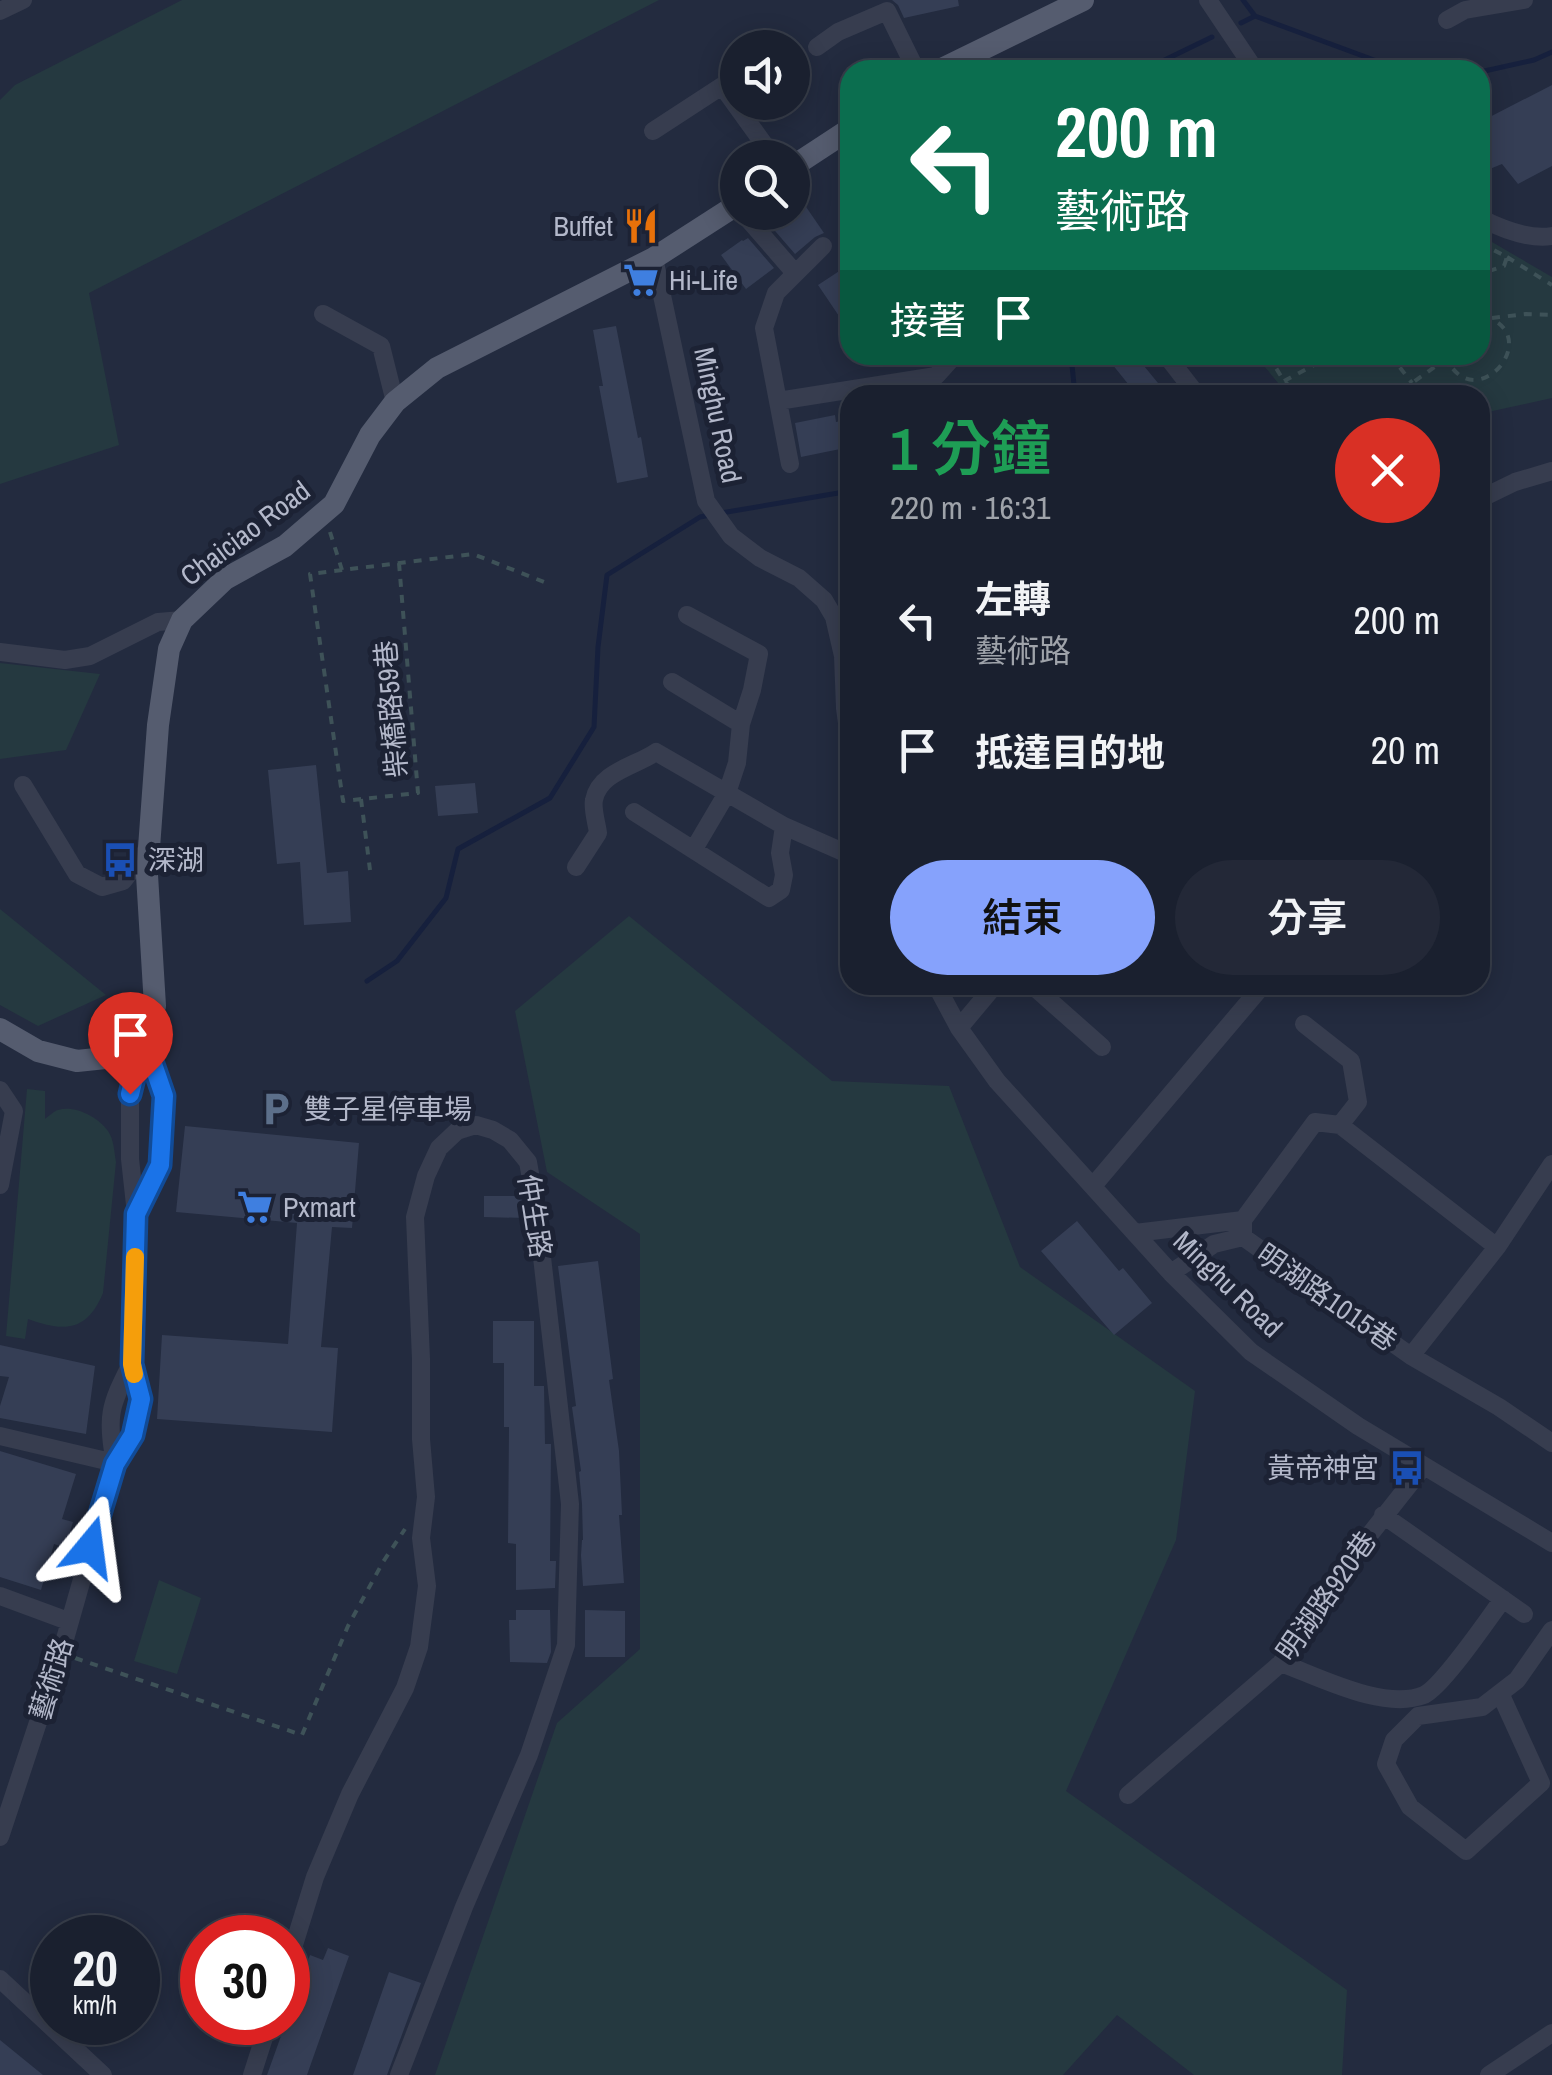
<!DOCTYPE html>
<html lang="zh-TW">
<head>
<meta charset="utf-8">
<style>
  :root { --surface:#1a202f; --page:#232837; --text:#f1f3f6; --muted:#9fa3aa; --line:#383e4b; --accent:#86a2fc }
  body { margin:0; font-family:"Archivo Narrow","Noto Sans TC",sans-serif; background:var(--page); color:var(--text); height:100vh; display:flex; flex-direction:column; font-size:38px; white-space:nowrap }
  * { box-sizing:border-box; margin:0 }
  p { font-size:32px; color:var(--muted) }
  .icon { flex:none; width:55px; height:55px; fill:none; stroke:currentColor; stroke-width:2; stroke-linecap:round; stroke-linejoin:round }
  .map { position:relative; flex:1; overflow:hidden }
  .sheet { position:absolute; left:840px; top:385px; width:650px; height:610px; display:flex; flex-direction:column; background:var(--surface); border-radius:30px; box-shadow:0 5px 25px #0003,0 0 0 2px var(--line) }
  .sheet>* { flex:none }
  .hud { position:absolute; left:840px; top:60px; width:650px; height:305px; border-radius:30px; box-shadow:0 5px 25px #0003,0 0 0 2px var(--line); background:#0b6e4f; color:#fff; overflow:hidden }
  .buttons { position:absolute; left:720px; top:30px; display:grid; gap:20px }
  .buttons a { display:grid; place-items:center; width:90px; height:90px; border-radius:50%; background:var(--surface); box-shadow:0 5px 25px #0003,0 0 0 2px var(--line); font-size:50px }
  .speed { position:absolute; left:30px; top:1915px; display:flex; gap:20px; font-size:50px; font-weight:700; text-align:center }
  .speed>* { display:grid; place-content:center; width:130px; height:130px; border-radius:50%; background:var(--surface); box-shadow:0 5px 25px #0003,0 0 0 2px var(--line); line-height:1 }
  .speed small { font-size:25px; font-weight:400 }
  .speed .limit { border:15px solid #d22; background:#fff; color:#111 }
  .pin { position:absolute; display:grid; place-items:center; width:85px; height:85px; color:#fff; margin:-102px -42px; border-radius:50% 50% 50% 0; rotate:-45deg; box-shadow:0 0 10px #0007 }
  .pin .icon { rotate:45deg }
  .me { position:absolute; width:110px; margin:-55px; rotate:16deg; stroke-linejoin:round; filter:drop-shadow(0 0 8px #0008) }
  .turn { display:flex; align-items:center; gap:35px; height:210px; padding:0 50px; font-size:45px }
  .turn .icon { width:130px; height:130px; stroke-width:2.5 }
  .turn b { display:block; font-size:70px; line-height:85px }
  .then { display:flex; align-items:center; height:95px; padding:0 50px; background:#0003; gap:20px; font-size:38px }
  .round { display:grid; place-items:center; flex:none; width:105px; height:105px; border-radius:52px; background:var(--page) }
  .head { display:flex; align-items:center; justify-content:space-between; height:170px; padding:0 50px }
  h1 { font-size:60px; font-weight:600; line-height:75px; color:#1e9e55 }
  .action { display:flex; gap:20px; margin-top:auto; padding:20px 50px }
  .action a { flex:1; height:115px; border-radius:60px; background:var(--accent); color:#111; font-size:40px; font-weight:600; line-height:115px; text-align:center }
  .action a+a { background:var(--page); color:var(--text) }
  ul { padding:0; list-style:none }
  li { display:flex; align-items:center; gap:30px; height:130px; padding:0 50px }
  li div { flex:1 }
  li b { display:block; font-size:38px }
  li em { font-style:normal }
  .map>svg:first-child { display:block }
</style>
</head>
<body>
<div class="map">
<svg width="1552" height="2075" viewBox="0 0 1552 2075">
  <rect width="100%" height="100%" fill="#232b3f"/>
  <path fill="#253940" d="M182 0H659L89 293 119 445 0 484V100L15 85Z
    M1480 235 1552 277V398L1488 412 1480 418V395H1288L1255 355H1480Z
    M0 663 100 674 66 750 0 759Z
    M0 909 106 995 38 1026 0 1005Z
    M629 916 832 1081 949 1086 1020 1267 1195 1391 1176 1540 1066 1791 1347 1990 1342 2075H1194L1117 2015 1063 2075H435L557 1723 640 1649V1234L547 1172 515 1011Z
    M27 1089 45 1091V1119C46 1118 56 1110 58 1110 75 1105 98 1117 108 1131 114 1140 114 1151 116 1162L103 1293C87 1332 64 1332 28 1319L25 1339 6 1336Z
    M159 1580 201 1598 177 1674 134 1661Z"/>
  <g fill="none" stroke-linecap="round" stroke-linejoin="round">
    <path stroke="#16203d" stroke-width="5" d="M1243 0 1255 16 1401 70
      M1241 23 1255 16
      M1144 70 1212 37
      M1480 72 1534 60 1552 52
      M1071 355 1075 395
      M721 513 850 491
      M367 981 397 961 446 898 458 849 550 798 594 727 598 647 607 575 700 517 710 515"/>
  </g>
  <path fill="#353e55" d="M892 0H958L959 6 904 18 898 5Z
    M1552 85V166L1518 184 1502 164 1480 173V122Z
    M802 201 824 233 815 237 795 254 769 224 785 212H792V207Z
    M748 238 774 268 746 289 721 255 742 240 743 241Z
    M850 264V314L841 319 818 285Z
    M616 326 638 438 641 437 648 477 617 483 599 386H603L593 330Z
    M1124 355H1135L1158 383 1155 385 1165 395H1137L1112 364Z
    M835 415 836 422 850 419V447L801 457 795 423Z
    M316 765 327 873 348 871 351 922 304 925 300 862 277 864 268 770Z
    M475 783 478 813 438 816 435 786Z
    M185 1126 359 1143 352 1228 332 1227 321 1347 338 1348 332 1432 157 1419 162 1335 288 1344 297 1223 176 1212Z
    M484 1196H521L525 1218 484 1217Z
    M1077 1221 1119 1271 1123 1268 1152 1303 1114 1335 1041 1251Z
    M598 1261 613 1379 609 1380 619 1451 622 1515H619L624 1583 583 1586 581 1555 582 1540H583L582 1504 579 1472 581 1471 572 1407 576 1406 558 1266Z
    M493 1321H534V1386H544L545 1444H551L550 1561H556L555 1588 516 1590V1544L508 1543 509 1427H504V1363H493Z
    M0 1345 95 1366 86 1434 0 1418V1406L9 1377 0 1376Z
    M0 1451 76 1474 62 1519 73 1522 65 1548 54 1544 41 1590 0 1577Z
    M516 1610H550L551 1652 547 1663 510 1662 509 1620H516Z
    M585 1610 625 1611V1657H585Z
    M328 1948 349 1956 307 2075H267L310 1955 323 1960Z
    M389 1972 421 1983 387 2075H353Z
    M0 2040 43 2075H0Z"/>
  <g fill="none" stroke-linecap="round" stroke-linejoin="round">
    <path stroke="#3e5258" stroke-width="4" stroke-dasharray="8 8" stroke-linecap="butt" d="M1480 243 1507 257 1504 266 1480 274
      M1507 257 1552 285
      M1492 318 1526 314 1552 315
      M1268 355 1284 381 1299 395
      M1390 355 1412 383
      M1445 355C1473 423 1551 332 1480 315
      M1284 381 1333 355
      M1416 395 1412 383 1446 359
      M330 532 342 570
      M399 563 418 793 343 801 310 574 473 554 544 582
      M361 799 370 870
      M75 1658 302 1735 348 1626 383 1562 405 1529"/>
    <path stroke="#373d4f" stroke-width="18" d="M1208 0 1255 70
      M0 11 23 0
      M1447 20 1465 10 1524 0
      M817 47 838 32 887 11 916 70
      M653 131 722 86 774 158
      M742 212 795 273
      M1480 218C1500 228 1530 240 1552 236
      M654 258 706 501 731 536 760 558 799 578 824 600 834 617 843 656 845 708 850 745
      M323 314 381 346 395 402
      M1166 355 1197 395
      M778 401 936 376 955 355
      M790 464 764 328 776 293 823 246
      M1480 499 1515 482 1552 471
      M687 615 759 654 752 690 741 724 737 763 727 793 694 849
      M0 652 65 660 90 656 158 622 182 620
      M672 682 741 724
      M23 785 77 874 102 887 123 881 149 847
      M634 812 769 898 781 890 784 875 780 853 784 826
      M576 867 598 833C597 824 592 809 594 800 599 772 636 766 656 752L784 826 850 855
      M936 985 959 1028 997 1081 1171 1273 1251 1352 1358 1426 1552 1543
      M1032 985 1102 1047
      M1304 1024 1351 1061 1358 1102 1340 1125
      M959 1028 995 985
      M0 1090 14 1111 0 1185
      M1093 1186 1263 985
      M137 1213 160 1165 164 1096 144 1038
      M1135 1233 1243 1220
      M1243 1237V1220L1315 1122 1340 1125 1497 1247
      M1171 1273 1214 1244 1243 1237 1411 1356 1499 1407 1552 1443
      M1411 1356 1497 1247 1552 1164
      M0 1436 115 1463
      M115 1463C106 1417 110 1405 131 1364
      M1383 1515 1524 1614
      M0 1596 68 1621
      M1281 1663C1319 1677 1384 1711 1424 1695 1443 1686 1488 1619 1503 1599
      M1500 1693 1541 1783 1466 1851 1410 1807 1386 1764 1394 1740 1418 1716 1482 1707 1517 1680 1552 1630
      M1128 1795 1281 1663 1348 1562 1424 1466
      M0 1837 61 1653 115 1463 133 1435 141 1399 131 1364 136 1214 130 1159V1094L144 1038
      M288 1964 315 1877 350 1794 405 1688 419 1647 427 1586 421 1538 426 1497 421 1439V1359L415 1217 426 1176 439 1148 457 1131 476 1125 493 1130 510 1140 528 1162 537 1213 570 1504 566 1645 529 1755 464 1907 399 2075
      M0 1979 103 2075
      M252 2075 269 2022
      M1489 2075 1552 2033"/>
    <path stroke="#555c6f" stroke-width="22" d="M940 70 1083 0
      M792 167 850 129
      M0 1029 38 1051 77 1061 115 1057 144 1038 155 1006 147 875 158 725 169 649 182 620 225 579 285 546 334 504 370 435 395 402 437 368 654 258 738 204"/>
  </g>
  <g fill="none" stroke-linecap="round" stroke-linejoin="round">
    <defs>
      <path id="route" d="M90 1547 115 1464 133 1435 141 1399 132 1364 136 1214 160 1165 164 1096 144 1038 130 1094"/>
    </defs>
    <use href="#route" stroke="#114b97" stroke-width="25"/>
    <use href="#route" stroke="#1a73e8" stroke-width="18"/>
    <path stroke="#f59e0b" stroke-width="18" d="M134 1374 132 1364 135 1257"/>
  </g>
  <defs>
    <symbol id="restaurant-bare" viewBox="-9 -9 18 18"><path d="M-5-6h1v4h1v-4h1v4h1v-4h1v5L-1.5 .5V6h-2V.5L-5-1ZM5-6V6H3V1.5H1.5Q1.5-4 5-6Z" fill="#e8710a" stroke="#1c2234" stroke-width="2.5" paint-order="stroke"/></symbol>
    <symbol id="supermarket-bare" viewBox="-9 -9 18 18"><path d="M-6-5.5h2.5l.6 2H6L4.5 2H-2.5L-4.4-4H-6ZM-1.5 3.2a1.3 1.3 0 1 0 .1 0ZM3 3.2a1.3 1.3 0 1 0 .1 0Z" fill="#3f7fe0" stroke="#1c2234" stroke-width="2.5" paint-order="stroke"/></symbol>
    <symbol id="bus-bare" viewBox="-9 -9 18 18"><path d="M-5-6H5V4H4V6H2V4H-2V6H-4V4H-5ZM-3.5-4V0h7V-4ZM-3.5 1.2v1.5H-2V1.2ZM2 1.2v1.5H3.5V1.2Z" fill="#1a4fb4" stroke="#1c2234" stroke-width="2.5" paint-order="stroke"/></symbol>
    <symbol id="parking-bare" viewBox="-9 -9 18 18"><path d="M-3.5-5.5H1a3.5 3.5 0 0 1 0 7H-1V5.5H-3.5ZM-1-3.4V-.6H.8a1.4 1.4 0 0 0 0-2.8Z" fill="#5c6f8a" stroke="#1c2234" stroke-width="2.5" paint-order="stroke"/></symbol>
  </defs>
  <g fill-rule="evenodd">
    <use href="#restaurant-bare" x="616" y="201" width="50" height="50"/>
    <use href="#supermarket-bare" x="616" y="255" width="50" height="50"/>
    <use href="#bus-bare" x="95" y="835" width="50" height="50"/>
    <use href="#parking-bare" x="251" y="1084" width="50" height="50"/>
    <use href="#supermarket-bare" x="230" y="1182" width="50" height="50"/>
    <use href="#bus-bare" x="1382" y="1443" width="50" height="50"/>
  </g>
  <g text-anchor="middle" stroke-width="10" stroke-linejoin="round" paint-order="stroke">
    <g font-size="28" fill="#b3b8ca" stroke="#1c2234" text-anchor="start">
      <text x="613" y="236" text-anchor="end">Buffet</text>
      <text x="669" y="290">Hi-Life</text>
      <text x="148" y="870">深湖</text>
      <text x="304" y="1119">雙子星停車場</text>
      <text x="283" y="1217">Pxmart</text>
      <text x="1379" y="1478" text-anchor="end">黃帝神宮</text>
    </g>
    <g font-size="28" fill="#b3b8ca" stroke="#1c2234">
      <text transform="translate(718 415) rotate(78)" y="10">Minghu Road</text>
      <text transform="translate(245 533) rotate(-37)" y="10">Chaiciao Road</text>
      <text transform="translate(391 709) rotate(-95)" y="10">柴橋路59巷</text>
      <text transform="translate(535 1216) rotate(81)" y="10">仲生路</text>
      <text transform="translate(1228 1284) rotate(44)" y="10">Minghu Road</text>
      <text transform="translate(1327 1297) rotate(35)" y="10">明湖路1015巷</text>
      <text transform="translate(1326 1596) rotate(-55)" y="10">明湖路920巷</text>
      <text transform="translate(51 1679) rotate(-73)" y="10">藝術路</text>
    </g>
  </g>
</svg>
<div class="buttons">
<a><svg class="icon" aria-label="sound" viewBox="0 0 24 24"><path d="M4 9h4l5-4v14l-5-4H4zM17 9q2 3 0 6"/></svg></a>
<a><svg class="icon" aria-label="search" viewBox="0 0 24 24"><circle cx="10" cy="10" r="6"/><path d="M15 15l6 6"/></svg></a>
</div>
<div class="speed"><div>20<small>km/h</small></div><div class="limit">30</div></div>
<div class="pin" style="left:130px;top:1094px;background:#d93025"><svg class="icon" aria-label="arrive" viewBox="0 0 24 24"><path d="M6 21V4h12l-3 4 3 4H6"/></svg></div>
<svg class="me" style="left:90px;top:1547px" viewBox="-20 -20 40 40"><path d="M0-17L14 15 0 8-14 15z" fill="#1a73e8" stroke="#fff" stroke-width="4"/></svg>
<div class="hud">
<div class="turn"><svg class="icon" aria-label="left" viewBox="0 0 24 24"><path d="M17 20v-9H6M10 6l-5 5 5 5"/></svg><div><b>200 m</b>藝術路</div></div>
<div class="then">接著<svg class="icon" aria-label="arrive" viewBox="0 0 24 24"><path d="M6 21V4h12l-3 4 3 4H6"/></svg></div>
</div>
<section class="sheet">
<div class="head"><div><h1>1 分鐘</h1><p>220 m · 16:31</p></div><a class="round" style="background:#d93025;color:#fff"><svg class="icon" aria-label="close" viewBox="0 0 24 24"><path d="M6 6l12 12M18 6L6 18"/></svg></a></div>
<ul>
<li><svg class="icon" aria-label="left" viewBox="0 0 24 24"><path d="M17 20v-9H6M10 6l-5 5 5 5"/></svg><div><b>左轉</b><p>藝術路</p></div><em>200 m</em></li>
<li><svg class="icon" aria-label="arrive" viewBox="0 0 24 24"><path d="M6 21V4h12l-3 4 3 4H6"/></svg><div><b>抵達目的地</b></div><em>20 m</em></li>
</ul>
<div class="action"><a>結束</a><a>分享</a></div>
</section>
</div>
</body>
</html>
